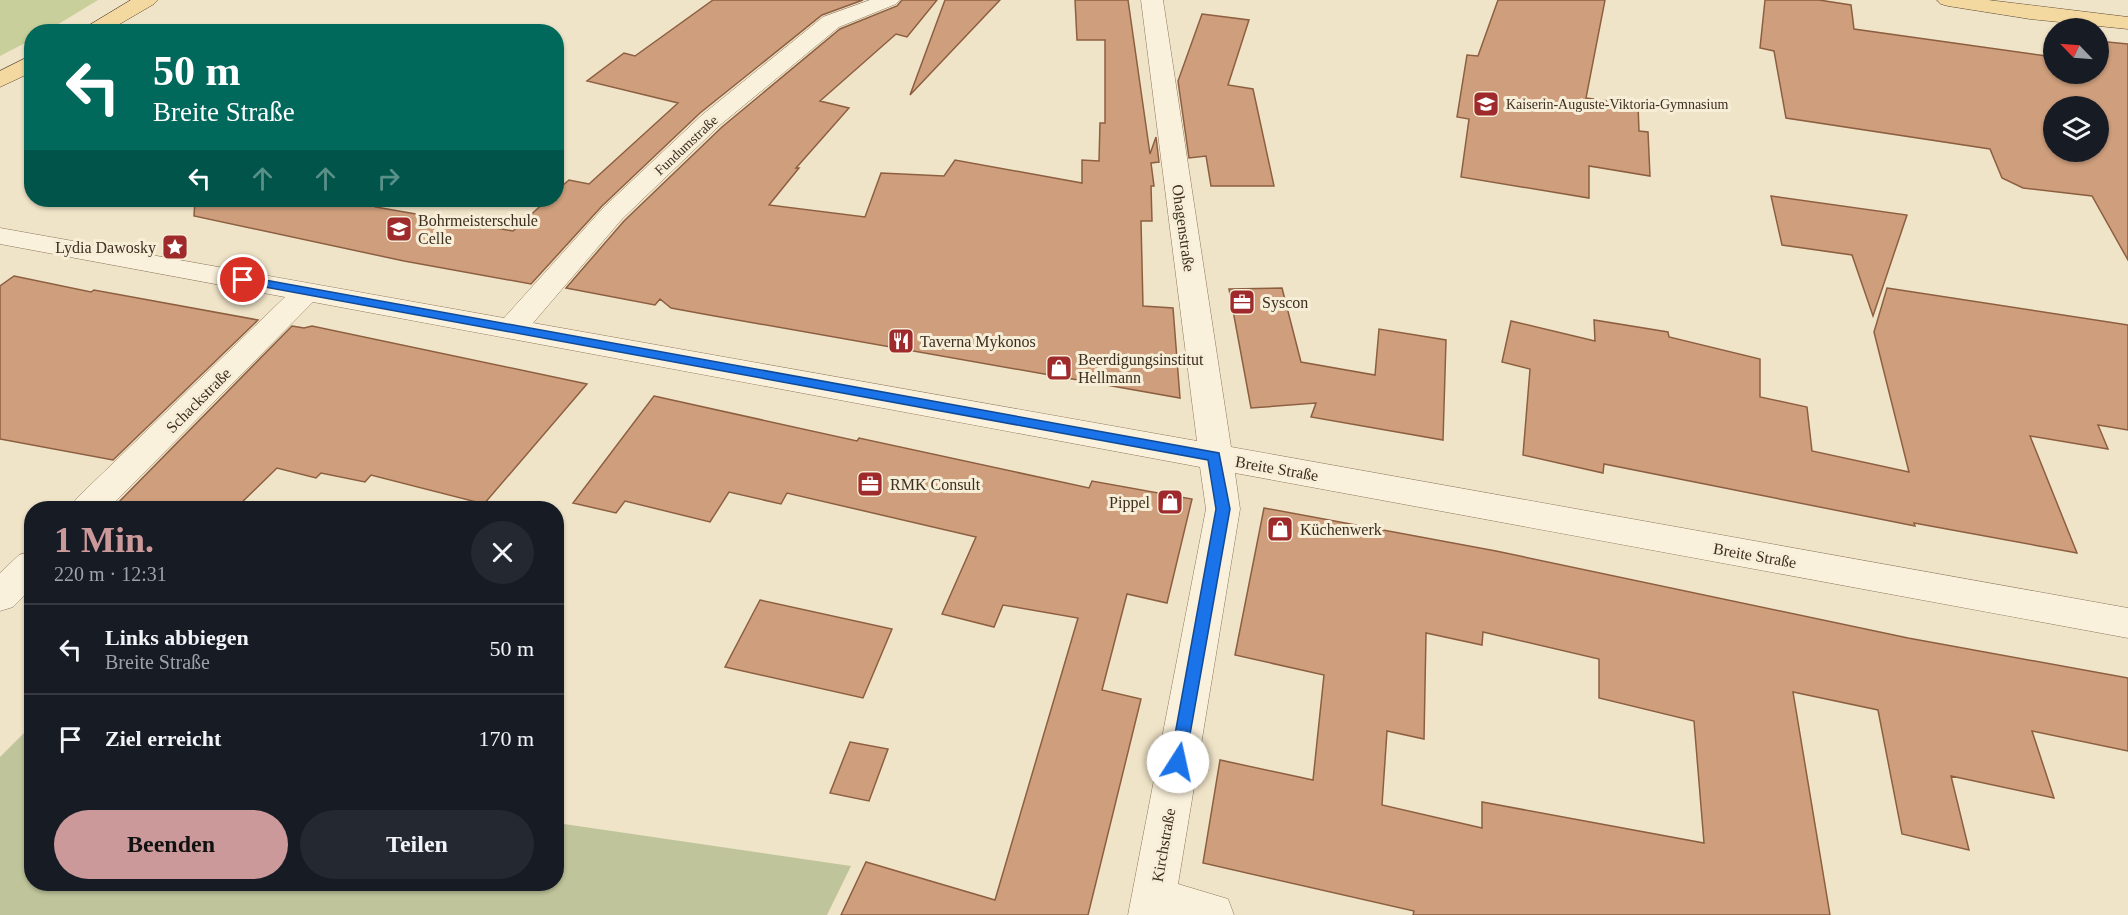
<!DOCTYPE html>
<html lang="de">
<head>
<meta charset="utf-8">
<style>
  :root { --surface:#171b24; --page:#242831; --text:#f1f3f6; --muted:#9ea1a6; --line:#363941; --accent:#cc999b }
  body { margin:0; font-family:Georgia,serif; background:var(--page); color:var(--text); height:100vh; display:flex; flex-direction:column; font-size:22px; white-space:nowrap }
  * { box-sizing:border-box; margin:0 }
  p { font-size:20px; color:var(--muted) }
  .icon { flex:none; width:33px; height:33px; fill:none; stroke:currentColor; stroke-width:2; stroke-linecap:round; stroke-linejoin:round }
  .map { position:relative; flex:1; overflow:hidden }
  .details { position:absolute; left:24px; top:501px; width:540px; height:390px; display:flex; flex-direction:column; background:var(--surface); border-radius:24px; box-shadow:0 2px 4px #0004 }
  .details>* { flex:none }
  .banner { position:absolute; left:24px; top:24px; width:540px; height:183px; border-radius:24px; box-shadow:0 2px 4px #0004; background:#00695c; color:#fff; overflow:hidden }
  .needle { width:39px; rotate:295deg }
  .fabs { position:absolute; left:2043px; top:18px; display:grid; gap:12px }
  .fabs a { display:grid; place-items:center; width:66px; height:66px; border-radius:50%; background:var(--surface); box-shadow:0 2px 4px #0004; font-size:30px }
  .pin { position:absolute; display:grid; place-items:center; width:51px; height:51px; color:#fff; margin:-26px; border:3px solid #fff; border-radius:50%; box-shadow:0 2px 6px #0007 }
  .me { position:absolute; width:66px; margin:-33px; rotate:10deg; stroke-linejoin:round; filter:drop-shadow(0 0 4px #0008) }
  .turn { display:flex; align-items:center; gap:21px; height:126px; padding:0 30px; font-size:27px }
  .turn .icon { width:78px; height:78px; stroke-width:2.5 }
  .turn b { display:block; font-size:42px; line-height:51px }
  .lanes { display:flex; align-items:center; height:57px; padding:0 30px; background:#0003; justify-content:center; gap:30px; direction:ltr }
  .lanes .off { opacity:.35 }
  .round { display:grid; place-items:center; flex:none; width:63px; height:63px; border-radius:32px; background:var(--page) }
  .headline { display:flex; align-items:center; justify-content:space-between; height:102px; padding:0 30px }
  h1 { font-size:36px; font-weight:700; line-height:45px; color:var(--accent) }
  .primary-button { display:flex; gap:12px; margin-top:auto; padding:12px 30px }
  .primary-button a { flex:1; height:69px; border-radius:36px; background:var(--accent); color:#111; font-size:24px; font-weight:700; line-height:69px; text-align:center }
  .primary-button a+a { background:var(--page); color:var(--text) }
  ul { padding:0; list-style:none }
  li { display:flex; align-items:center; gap:18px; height:90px; padding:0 30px; border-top:2px solid var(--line) }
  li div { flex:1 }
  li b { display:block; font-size:22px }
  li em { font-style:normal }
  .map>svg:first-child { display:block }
</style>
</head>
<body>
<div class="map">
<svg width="2128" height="915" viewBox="0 0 2128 915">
  <rect width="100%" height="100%" fill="#f0e4c8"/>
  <path fill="#c9cf9b" d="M0 0H98L47 31 32 32 31 40 0 56Z"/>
  <path fill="#bfc49a" d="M31 726 32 884H556L557 823 851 866 827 915H0V757Z"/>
  <path fill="#cf9f7d" stroke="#8d5f41" stroke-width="1.5" fill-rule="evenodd" d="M713 0H863L822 15 700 113 602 206 531 284 404 261 194 216 195 200H385L376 207 513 231 547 200H556V191L569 180 589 184 678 103 587 81 624 53 635 56Z
    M902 0H937L907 37 896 34 820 101 849 108 796 168H799L769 205 865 217 881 173 944 176 955 160 1082 183V160L1099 161 1100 123H1105V40H1077L1075 0H1128L1150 154 1156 137 1159 162 1151 163 1154 186H1151L1152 221H1141L1143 306 1173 308 1180 398 709 315 671 308 660 299 655 305 566 288 624 221 722 127 840 29 897 6Z
    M945 0H1000L910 95Z
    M1498 0H1605L1586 98 1638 105 1639 131 1648 132 1650 176 1589 166V198L1461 177 1469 119 1457 117 1467 55 1478 56Z
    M1765 0H1819L1851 5 1854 29 2054 57V74H2098V41L2128 44V260L2092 196 2023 188 2002 178 1990 149 1786 118 1774 51 1760 48ZM2054 106H2098V152H2054Z
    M1202 14 1249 20 1228 85 1253 89 1274 186H1211L1206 156 1189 158 1178 81Z
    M1771 196 1907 215 1873 316 1852 255 1782 245Z
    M14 276 91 292 94 290 258 320 113 460 0 439V286Z
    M1282 288 1301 362 1375 375 1379 329 1446 340 1443 440 1311 417 1316 403 1251 408 1229 289Z
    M1887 288 2128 325V430L2098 425 2108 449 2030 436 2077 553 1914 523 1915 526 1604 464 1603 473 1523 455 1530 369 1502 362 1511 321 1595 341 1594 320 1668 332 1669 337 1760 359V397L1807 407 1812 451 1909 472 1874 332Z
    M292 326 304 328 312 326 587 384 484 504 371 475 365 482 321 473 316 478 277 468 236 508H113Z
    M654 396 857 441 859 438 1089 488 1092 481 1192 499 1167 603 1127 594 1102 690 1141 699 1088 915H841L866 862 995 900 1078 618 1003 605 994 627 942 614 976 537 787 493 781 504 729 492 710 522 625 501 616 513 573 503Z
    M1264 508 1496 551 1908 638 2128 678V751L2032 731 2054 798 1951 776 1969 850 1902 834 1878 710 1793 692 1830 915H1413L1414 911 1203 863 1220 760 1313 780 1324 675 1235 655ZM1483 632 1599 659V698L1694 721 1704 843 1482 802V828L1382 805 1387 731 1424 739 1426 633 1482 645Z
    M760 600 892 629 863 698 725 667Z
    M850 742 888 749 869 801 830 793Z"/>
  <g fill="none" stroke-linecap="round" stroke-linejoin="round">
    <defs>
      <path id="minor" d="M870 0H900L896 4 839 27 720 125 622 219 533 323 1197 441 1141 0H1163L1231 447 2128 608V638L1235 473 1240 509 1178 884 1228 899 1234 915H1128L1206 509 1200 467 313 302 109 508H71L76 499 285 297 0 244V228L504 318 604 207 702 115 823 17Z
        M32 551V588L13 607 0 611V573L19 555Z"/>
      <path id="primary" d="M131 0H158L154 4 106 32H78Z
        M1937 0H1988L2128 17V29L2030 19 1948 6 1941 4Z
        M32 55V72L0 87V71Z"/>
    </defs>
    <use href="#minor" stroke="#8d765c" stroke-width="1"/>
    <use href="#primary" stroke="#5b4430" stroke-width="1"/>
    <use href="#minor" fill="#faf1dc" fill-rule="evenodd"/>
    <use href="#primary" fill="#f3d9a0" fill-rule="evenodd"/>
  </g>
  <path fill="#1a73e8" stroke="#114b97" stroke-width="1.5" d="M243 276 1219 453 1230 509 1184 768 1178 770 1172 768 1170 762 1216 509 1208 460 238 282V277Z"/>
  <defs>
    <symbol id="school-square" viewBox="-11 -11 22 22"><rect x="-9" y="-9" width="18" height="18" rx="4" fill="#9e2a2b" stroke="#f7eed8"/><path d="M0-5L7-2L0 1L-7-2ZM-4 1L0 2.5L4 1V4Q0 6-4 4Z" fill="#fff"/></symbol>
    <symbol id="sight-square" viewBox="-11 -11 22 22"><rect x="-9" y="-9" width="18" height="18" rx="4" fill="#9e2a2b" stroke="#f7eed8"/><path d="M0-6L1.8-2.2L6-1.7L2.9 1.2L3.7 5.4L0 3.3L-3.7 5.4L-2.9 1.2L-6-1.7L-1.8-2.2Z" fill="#fff"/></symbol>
    <symbol id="office-square" viewBox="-11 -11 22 22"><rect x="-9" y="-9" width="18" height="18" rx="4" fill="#9e2a2b" stroke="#f7eed8"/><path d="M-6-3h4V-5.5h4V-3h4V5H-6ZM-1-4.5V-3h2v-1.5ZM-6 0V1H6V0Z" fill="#fff"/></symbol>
    <symbol id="restaurant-square" viewBox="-11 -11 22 22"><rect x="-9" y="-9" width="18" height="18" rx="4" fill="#9e2a2b" stroke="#f7eed8"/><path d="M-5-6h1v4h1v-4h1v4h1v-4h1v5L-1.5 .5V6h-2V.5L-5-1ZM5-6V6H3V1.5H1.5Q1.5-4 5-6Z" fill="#fff"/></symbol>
    <symbol id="shop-square" viewBox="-11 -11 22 22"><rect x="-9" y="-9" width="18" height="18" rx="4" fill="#9e2a2b" stroke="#f7eed8"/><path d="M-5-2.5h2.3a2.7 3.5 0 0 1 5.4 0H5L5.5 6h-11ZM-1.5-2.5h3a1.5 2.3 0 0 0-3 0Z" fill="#fff"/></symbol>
  </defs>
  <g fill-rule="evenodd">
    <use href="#school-square" x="1471" y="89" width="30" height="30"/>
    <use href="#school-square" x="384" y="214" width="30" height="30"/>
    <use href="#sight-square" x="160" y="232" width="30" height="30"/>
    <use href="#office-square" x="1227" y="287" width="30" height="30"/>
    <use href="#restaurant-square" x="886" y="326" width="30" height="30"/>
    <use href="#shop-square" x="1044" y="353" width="30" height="30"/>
    <use href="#office-square" x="855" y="469" width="30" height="30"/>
    <use href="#shop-square" x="1155" y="487" width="30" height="30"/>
    <use href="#shop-square" x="1265" y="514" width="30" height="30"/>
  </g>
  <g text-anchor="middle" stroke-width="6" stroke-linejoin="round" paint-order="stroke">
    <g font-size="14" fill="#3d2e20" stroke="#f7eed8" text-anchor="start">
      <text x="1506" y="109">Kaiserin-Auguste-Viktoria-Gymnasium</text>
    </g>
    <g font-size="14" fill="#3d2e20" stroke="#f7eed8">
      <text transform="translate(686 145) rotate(-43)" y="5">Fundumstraße</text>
    </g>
    <g font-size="16" fill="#3d2e20" stroke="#f7eed8" text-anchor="start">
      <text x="418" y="226">Bohrmeisterschule<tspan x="418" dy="18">Celle</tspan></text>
      <text x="156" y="253" text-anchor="end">Lydia Dawosky</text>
      <text x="1262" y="308">Syscon</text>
      <text x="920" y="347">Taverna Mykonos</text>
      <text x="1078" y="365">Beerdigungsinstitut<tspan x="1078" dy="18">Hellmann</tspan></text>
      <text x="890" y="490">RMK Consult</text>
      <text x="1150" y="508" text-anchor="end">Pippel</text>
      <text x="1300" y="535">Küchenwerk</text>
    </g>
    <g font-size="16" fill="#3d2e20" stroke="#f7eed8">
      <text transform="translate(1184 228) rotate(82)" y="6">Ohagenstraße</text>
      <text transform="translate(198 400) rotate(-45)" y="6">Schackstraße</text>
      <text transform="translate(1277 468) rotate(10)" y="6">Breite Straße</text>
      <text transform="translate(1755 555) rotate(10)" y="6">Breite Straße</text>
      <text transform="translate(1163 845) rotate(-80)" y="6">Kirchstraße</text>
    </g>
  </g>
</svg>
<div class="fabs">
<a><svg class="needle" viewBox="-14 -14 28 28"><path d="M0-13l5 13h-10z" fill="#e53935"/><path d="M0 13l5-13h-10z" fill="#9ea1a6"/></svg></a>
<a><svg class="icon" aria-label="layers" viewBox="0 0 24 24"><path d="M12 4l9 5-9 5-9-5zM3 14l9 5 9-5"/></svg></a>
</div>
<div class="pin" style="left:243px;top:280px;background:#d93025"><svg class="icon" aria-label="arrive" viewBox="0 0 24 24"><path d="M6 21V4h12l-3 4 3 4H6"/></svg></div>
<svg class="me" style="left:1178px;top:762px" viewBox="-20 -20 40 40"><circle r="19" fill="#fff"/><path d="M0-13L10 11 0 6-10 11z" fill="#1a73e8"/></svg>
<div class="banner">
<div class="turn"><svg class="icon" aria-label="left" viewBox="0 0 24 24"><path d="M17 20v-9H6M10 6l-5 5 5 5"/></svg><div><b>50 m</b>Breite Straße</div></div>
<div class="lanes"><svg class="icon" aria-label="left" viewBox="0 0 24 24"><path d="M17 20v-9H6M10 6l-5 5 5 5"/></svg><svg class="icon off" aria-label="ahead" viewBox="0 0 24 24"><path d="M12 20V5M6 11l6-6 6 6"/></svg><svg class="icon off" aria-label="ahead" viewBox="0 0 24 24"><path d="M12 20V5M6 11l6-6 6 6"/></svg><svg class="icon off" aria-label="right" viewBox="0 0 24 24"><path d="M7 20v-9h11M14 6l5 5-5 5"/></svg></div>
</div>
<section class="details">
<div class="headline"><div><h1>1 Min.</h1><p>220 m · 12:31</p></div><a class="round"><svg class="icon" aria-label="close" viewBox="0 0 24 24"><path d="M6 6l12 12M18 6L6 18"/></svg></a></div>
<ul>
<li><svg class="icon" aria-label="left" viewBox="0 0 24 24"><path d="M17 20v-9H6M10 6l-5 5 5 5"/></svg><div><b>Links abbiegen</b><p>Breite Straße</p></div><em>50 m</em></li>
<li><svg class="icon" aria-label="arrive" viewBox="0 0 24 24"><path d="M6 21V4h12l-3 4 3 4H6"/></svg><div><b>Ziel erreicht</b></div><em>170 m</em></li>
</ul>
<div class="primary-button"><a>Beenden</a><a>Teilen</a></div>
</section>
</div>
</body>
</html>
